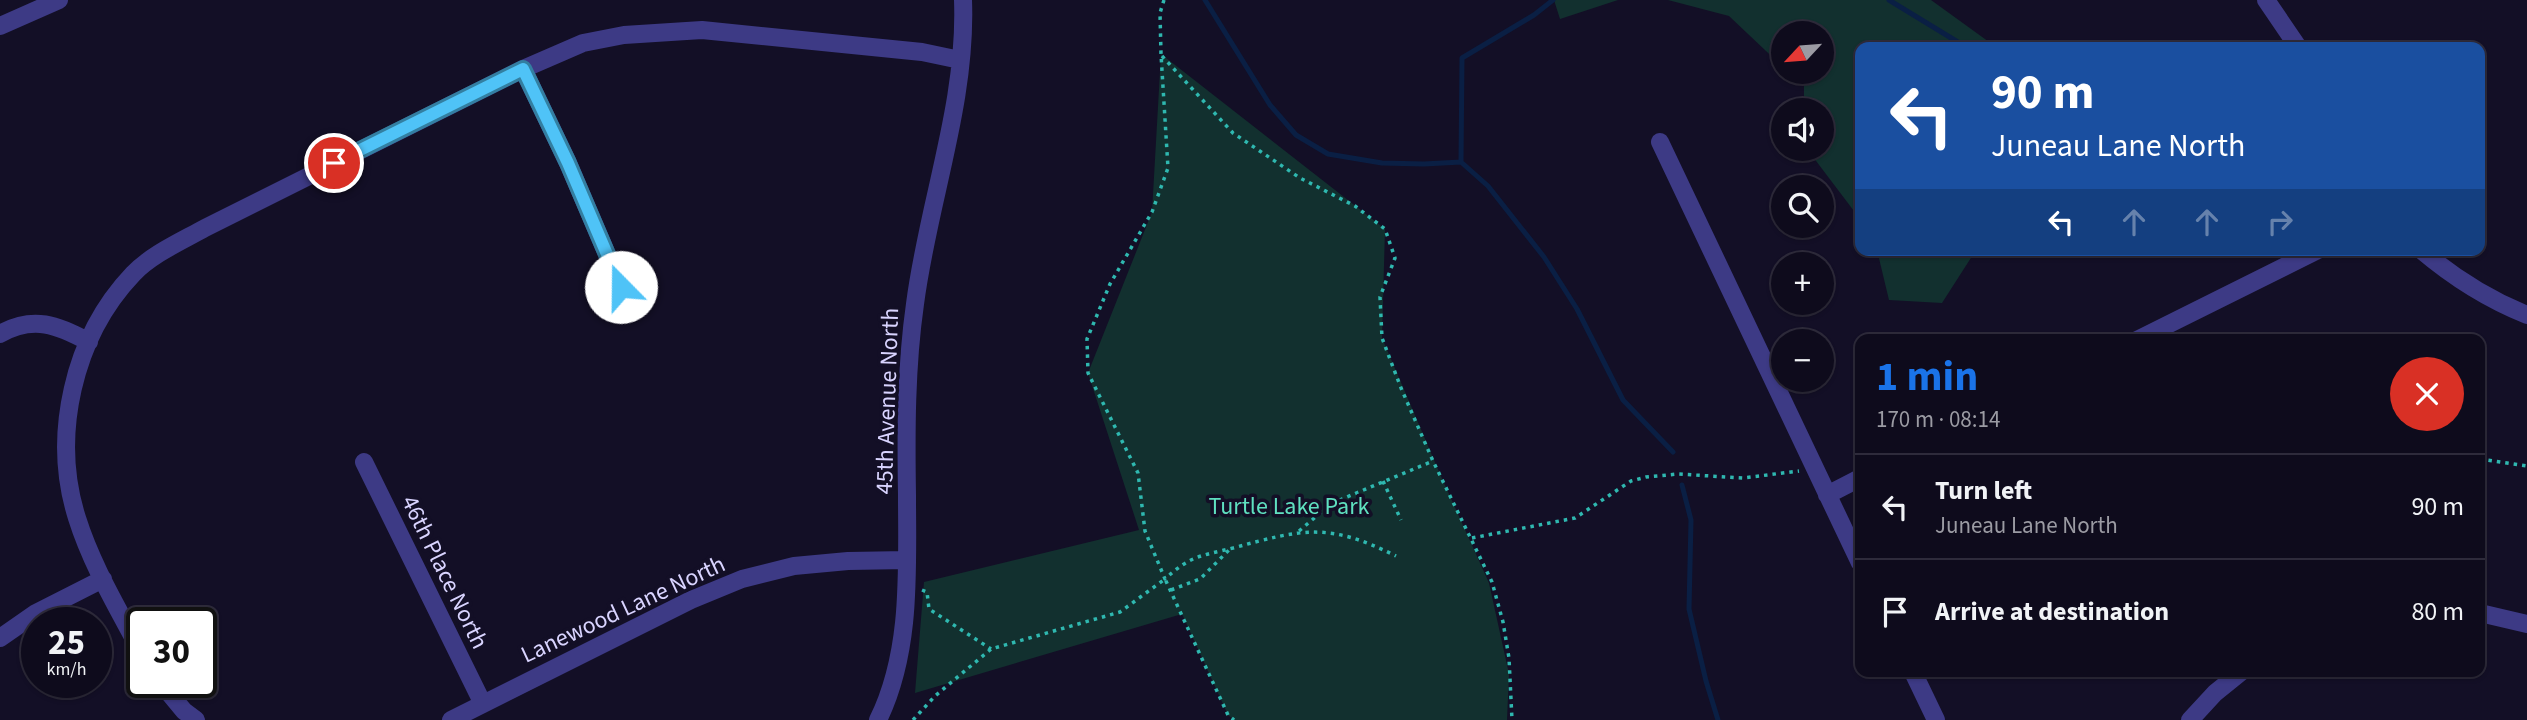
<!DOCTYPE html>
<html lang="en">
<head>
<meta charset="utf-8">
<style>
  :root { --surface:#0e0b1c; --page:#1c1929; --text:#f1f3f6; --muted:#9b9ba3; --line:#2e2b3b; --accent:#1a73e8 }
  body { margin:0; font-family:"Source Sans 3",sans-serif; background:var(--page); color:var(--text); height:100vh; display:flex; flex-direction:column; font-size:26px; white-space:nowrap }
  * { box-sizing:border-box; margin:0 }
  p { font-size:23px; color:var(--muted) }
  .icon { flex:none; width:38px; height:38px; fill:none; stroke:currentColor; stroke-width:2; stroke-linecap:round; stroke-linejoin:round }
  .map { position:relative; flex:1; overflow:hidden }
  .details { position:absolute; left:1855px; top:334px; width:630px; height:343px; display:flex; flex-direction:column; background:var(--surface); border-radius:14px; box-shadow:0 2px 5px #0004,0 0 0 2px var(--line) }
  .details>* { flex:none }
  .hud { position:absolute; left:1855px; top:42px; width:630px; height:214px; border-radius:14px; box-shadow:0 2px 5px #0004,0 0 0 2px var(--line); background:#1a4fa0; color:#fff; overflow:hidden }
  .needle { width:46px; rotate:244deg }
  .tools { position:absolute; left:1771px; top:21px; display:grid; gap:14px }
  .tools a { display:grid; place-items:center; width:63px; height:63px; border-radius:50%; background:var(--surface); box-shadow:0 2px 5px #0004,0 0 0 2px var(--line); font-size:35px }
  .speed { position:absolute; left:21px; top:607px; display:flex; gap:14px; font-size:35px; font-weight:700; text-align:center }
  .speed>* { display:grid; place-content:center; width:91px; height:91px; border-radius:50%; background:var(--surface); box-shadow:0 2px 5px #0004,0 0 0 2px var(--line); line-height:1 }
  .speed small { font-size:18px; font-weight:400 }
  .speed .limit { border:4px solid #111; border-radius:10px; background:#fff; color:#111 }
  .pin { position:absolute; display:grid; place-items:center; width:60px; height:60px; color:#fff; margin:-30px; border:4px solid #fff; border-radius:50%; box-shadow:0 2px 7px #0007 }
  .me { position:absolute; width:77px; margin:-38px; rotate:338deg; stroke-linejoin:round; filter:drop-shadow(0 0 5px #0008) }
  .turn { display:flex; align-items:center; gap:24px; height:147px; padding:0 21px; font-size:32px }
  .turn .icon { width:91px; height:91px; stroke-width:2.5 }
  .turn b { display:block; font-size:49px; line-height:60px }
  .lanes { display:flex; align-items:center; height:66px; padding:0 21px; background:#0003; justify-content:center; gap:35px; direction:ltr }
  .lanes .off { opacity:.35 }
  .round { display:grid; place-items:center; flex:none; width:74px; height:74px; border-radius:37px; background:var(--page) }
  .head { display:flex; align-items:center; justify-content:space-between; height:119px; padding:0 21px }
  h1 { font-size:42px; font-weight:700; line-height:52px; color:var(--accent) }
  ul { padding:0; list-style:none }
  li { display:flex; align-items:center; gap:21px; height:105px; padding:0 21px; border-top:2px solid var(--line) }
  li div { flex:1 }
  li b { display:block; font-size:26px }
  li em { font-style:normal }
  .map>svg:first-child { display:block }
</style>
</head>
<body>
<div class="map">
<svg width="2527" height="720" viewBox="0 0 2527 720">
  <rect width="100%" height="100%" fill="#130f26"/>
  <path fill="#12302f" d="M1554 0H1618L1560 19Z
    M1668 0H1931L1996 47H1860V219L1807 149H1822V110H1804V86L1788 72H1822V33H1783V67L1729 16Z
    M1161 54 1385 229 1382 338 1440 474 1489 583 1509 674 1507 720H1234L1228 715 1182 614 915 693 924 582 1139 530 1088 373 1152 212Z
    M1877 250H1976L1942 303 1889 300Z"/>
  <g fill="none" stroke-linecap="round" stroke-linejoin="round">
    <path stroke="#0a1f44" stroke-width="5" d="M1205 0 1270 105 1296 135 1328 154 1382 163 1424 164 1461 162 1488 186 1544 257 1577 309 1623 400 1673 452
      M1889 0 1966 47
      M1461 162 1462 58 1534 15 1553 0
      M1682 485 1691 520 1689 609 1706 681 1718 720"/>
    <path stroke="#2fb8b0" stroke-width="3.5" stroke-dasharray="3.5 5" stroke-linecap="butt" d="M1164 0 1160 13 1161 54 1168 168 1152 212 1110 284 1087 339 1088 373 1138 473 1145 531 1165 579C1191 555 1201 556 1233 548 1303 529 1328 522 1396 556
      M1162 56 1233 133 1300 178 1355 206 1385 229 1395 258 1380 297 1382 338 1401 388 1433 461 1492 582 1503 622 1509 658 1512 720
      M2480 459 2527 466
      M1383 481 1401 520
      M1299 531 1325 509 1342 499 1433 461
      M1472 538 1575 518 1631 481 1646 477 1678 474 1743 478 1799 471
      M922 590 927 592 929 609 991 649
      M1171 590 1200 579 1229 550
      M913 720 935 696 991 649 1120 612 1165 579 1228 715 1234 720"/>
    <path stroke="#3d3a85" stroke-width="18" d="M2266 0 2298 47
      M0 26 59 0
      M523 69 568 163 621 287
      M1660 142 1860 563
      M2421 250C2454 278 2487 299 2527 315
      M0 334C33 315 58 325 89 342
      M2137 340 2318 250
      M364 462 483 704
      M1827 495 1860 478
      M2480 613 2527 624
      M0 638 36 613 103 579
      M142 654C119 610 92 566 77 518 51 436 73 337 133 274 152 254 182 241 205 228L523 69 583 43 624 35 702 30 922 52 960 60
      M1913 672 1936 720
      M160 682 184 711 196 720
      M451 720 691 600 742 579 794 566 848 561 907 560
      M878 720C912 651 907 569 907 495 906 431 906 367 915 304 928 202 967 104 963 0
      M2190 720 2215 693 2241 672"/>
  </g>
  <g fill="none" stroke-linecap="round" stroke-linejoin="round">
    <defs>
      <path id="route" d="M334 163 523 69 568 163 621 287"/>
    </defs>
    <use href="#route" stroke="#337fa1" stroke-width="18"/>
    <use href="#route" stroke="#4fc3f7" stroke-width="12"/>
  </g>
  <g text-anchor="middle" stroke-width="7" stroke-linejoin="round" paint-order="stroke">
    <g font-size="24" fill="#d9d4ff" stroke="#130f26">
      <text transform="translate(887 401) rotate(-88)" y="8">45th Avenue North</text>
      <text transform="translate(445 572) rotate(64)" y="8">46th Place North</text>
      <text transform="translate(623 609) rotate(-25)" y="8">Lanewood Lane North</text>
    </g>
    <g font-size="24" fill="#5fe0c0" stroke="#130f26">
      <text x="1289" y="514">Turtle Lake Park</text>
    </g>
  </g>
</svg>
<div class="tools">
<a><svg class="needle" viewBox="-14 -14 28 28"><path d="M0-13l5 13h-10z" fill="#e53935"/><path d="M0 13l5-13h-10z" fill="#9b9ba3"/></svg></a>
<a><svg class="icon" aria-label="sound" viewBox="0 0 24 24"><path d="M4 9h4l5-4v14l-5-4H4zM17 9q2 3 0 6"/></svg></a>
<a><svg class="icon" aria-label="search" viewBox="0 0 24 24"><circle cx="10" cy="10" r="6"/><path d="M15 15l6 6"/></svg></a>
<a>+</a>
<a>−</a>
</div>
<div class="speed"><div>25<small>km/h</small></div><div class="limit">30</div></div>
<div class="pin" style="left:334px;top:163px;background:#d93025"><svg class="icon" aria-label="arrive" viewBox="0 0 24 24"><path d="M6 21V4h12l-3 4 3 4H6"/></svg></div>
<svg class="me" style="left:621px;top:287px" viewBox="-20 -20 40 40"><circle r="19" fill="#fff"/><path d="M0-13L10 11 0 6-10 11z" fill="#4fc3f7"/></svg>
<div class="hud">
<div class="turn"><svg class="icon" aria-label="left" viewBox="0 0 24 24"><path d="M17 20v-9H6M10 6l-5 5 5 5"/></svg><div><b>90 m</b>Juneau Lane North</div></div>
<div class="lanes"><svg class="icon" aria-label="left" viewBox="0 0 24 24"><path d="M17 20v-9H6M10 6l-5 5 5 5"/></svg><svg class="icon off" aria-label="ahead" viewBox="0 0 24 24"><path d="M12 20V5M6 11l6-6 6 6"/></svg><svg class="icon off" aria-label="ahead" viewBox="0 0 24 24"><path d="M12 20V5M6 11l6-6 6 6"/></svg><svg class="icon off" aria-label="right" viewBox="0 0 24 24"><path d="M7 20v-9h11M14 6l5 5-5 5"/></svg></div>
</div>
<section class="details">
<div class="head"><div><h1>1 min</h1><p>170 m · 08:14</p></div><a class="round" style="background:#d93025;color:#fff"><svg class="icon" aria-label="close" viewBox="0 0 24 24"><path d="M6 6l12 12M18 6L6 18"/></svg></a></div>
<ul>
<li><svg class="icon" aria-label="left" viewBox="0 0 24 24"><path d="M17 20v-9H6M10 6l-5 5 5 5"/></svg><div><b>Turn left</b><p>Juneau Lane North</p></div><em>90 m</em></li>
<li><svg class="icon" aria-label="arrive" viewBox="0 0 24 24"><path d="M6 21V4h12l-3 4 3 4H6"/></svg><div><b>Arrive at destination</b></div><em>80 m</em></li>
</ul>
</section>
</div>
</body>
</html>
